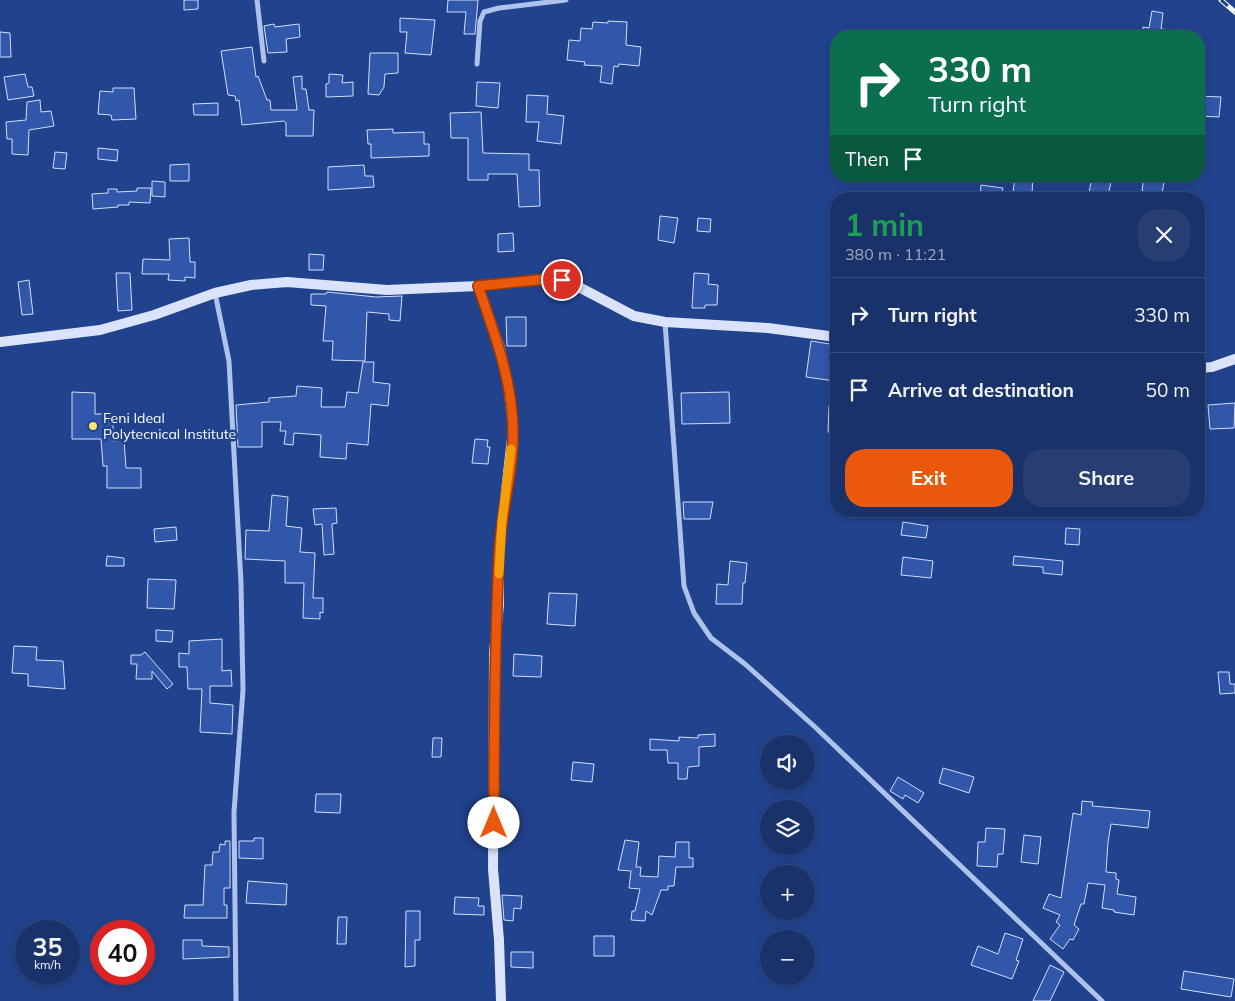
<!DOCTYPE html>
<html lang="en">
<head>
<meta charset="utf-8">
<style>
  :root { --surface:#193269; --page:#263e71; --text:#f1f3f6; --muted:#9faac0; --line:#374d7d; --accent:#ea580c }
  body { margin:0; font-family:Mulish,sans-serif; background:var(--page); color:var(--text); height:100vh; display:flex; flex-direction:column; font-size:19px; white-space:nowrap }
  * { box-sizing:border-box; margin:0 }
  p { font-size:16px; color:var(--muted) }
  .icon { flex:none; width:28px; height:28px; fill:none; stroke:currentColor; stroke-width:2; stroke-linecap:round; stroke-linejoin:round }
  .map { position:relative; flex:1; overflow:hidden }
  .details { position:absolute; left:830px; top:192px; width:375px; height:325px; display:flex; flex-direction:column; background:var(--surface); border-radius:20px; box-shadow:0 2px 8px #0003,0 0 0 1px var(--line) }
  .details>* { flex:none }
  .banner { position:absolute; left:830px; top:30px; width:375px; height:152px; border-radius:20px; box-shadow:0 2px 8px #0003,0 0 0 1px var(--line); background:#0b6e4f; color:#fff; overflow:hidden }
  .fabs { position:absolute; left:760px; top:735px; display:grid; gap:10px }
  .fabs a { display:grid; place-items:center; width:55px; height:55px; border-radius:50%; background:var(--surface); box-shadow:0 2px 8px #0003,0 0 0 1px var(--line); font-size:25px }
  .speed { position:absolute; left:15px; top:920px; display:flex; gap:10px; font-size:25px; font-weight:700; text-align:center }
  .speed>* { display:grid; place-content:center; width:65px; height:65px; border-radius:50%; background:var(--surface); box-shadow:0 2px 8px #0003,0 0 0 1px var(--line); line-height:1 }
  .speed small { font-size:12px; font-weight:400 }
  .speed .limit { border:8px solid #d22; background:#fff; color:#111 }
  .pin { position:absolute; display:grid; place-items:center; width:42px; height:42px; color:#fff; margin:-21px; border:2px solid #fff; border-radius:50%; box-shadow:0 1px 5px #0007 }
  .me { position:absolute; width:55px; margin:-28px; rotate:0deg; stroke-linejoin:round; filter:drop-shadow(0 0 4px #0008) }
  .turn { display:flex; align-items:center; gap:18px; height:105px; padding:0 15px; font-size:22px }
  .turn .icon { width:65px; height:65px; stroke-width:2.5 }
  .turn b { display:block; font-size:35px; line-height:42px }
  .then { display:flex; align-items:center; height:48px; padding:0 15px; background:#0003; gap:10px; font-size:19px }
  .round { display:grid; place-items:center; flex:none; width:52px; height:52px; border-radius:20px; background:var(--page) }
  .head { display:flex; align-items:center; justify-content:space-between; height:85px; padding:0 15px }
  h1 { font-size:30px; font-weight:700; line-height:38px; color:#1e9e55 }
  .cta { display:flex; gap:10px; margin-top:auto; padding:10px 15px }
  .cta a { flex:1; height:58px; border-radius:20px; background:var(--accent); color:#fff; font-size:20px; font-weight:700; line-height:58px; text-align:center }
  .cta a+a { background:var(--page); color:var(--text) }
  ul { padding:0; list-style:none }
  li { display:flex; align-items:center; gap:15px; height:75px; padding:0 15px; border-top:1px solid var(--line) }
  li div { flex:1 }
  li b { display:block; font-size:19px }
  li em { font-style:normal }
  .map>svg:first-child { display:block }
</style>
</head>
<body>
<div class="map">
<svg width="1235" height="1001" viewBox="0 0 1235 1001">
  <rect width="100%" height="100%" fill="#21428c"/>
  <path fill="#3057aa" stroke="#d3dff9" d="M184 0H198V9L184 10Z
    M448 0H478L475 34H464L466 12H447Z
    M1152 11 1163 13 1161 29 1172 30 1171 36H1142L1143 27 1149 28Z
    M400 18 435 20 431 55 405 53 407 32H400Z
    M608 21 627 22 626 45 641 47 639 66 619 64 618 67 614 66 612 84 600 82 602 66 584 65 585 62 567 60 569 40 580 41 581 28 592 29 593 22 608 23Z
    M274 24 275 27 299 24 300 37 286 39 287 52 268 53 264 26Z
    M0 32 10 33 11 57H0Z
    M252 47 256 77 258 76 267 100H270L271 110H297L293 77 302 76V89H306L309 110H314L313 136H286V123L284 121 242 125 239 100 236 101 235 96 228 95 221 51Z
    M370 53H398V73L385 74 384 87 379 95 368 94Z
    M25 74 28 87H32L34 96 8 100 4 77Z
    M329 74 343 75 342 83 353 82V96L326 97V84L329 83Z
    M477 82 500 83 498 108 476 106Z
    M113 88H134L136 119 112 120 111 115 98 114 100 91 113 92Z
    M527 95 548 96 547 114 564 116 561 144 537 141 539 122H526Z
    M1199 96 1221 97 1219 117 1199 116Z
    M40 100 41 112 51 111 54 126 29 130 28 155 12 154V139H7L6 122 26 120 27 102Z
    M218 103V115H194L193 104Z
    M481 112 483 153 529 154V170H539L540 206 519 207 517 174H488V180H468V138H451L450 113Z
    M393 129V133L424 132V144H429V156L371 158V144H368L367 130Z
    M98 148 118 150 117 161 98 159Z
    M55 152 67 153 65 169 53 168Z
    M189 164V181H170V165Z
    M364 165 365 176H373L374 187 328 190V167Z
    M1015 176H1033L1032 194 1013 193Z
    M1092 176H1112L1108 197 1089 193Z
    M1144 176H1165L1162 194 1142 191Z
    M152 181 165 182V197L152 196Z
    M981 185 1003 188 1001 199H980Z
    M137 188H151L150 203 129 202V205H118V207L93 209 92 194 108 193V189H117V192L137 191Z
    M660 216 678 218 674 243 658 240Z
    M698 218 711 219 710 232 697 231Z
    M513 233 514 251 498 252V234Z
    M189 238 190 262H195V278L185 277V281L168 280 169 274H142L143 259 170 260 169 239Z
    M309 254 324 255 323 270H309Z
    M116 273H130L132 310 118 311Z
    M694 273 709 274 708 284 718 285 717 305H705V308H692Z
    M29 280 33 314 22 315 18 282Z
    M327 292 376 297 402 296 400 321 389 320V314L367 312 365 361 332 360 333 341H323L326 306 311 305V294H326Z
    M506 317H526V346H507Z
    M811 341 836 345 835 381 806 377Z
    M363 362H374L373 382 390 384 388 406 371 404 368 445 347 443 346 459 320 457 321 435 294 433 293 445 284 444 286 431H280L281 422H262V447H238L236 405 269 402V398L296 396 297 386 322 388 321 407H345L347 392 358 393Z
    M72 392 95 393V414H113V441L124 440 126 468H141V488H107V466H103L101 439H72Z
    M729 392 730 423 682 424 681 393Z
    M1235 403 1234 428 1210 429 1208 405Z
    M829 406H836V432H828Z
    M475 439 488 440 487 447H490L488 464 472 463Z
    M272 495 288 497 286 526 302 528 300 552 315 553 313 598H323V613L320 612V619L303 618 304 583H285V561L245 559 246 530 269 531Z
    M683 502H713L710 519H684Z
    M336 508 337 523 332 524 334 554 324 555 322 524 315 525 313 509Z
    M903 522 928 526 926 538 901 535Z
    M176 527 177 540 155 542 154 529Z
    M1066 528 1080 529 1079 545 1065 544Z
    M107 556 124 558V566H106Z
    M1014 556 1063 561 1062 575 1043 573V567L1013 565Z
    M903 557 933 561 931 578 901 575Z
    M730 561 747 563 745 583H743L742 604H716L717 584 728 585Z
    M148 579 176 580 174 609 147 608Z
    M549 593 577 594 575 626 547 624Z
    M156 630 173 631 172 642 156 641Z
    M222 639V671L231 670 232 686H210V703L233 705 232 734 200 732 202 689H188L187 667H179V653L189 654V641Z
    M14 646 37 647 36 660 63 661 65 689 28 686V674L12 673Z
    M145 652 173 684 167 689 152 671V679H136L137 664H131V655H141Z
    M514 654 542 656 541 677 513 676Z
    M1218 672H1229L1230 684H1235V693L1220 694Z
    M715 734V746L699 747V766L688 767 687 779H678V763H668L667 750H650V739L679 741V737L698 738V735Z
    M433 738H442L441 757H432Z
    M573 762 594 764 592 782 571 780Z
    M943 768 974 777 969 793 939 783Z
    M898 777 924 793 918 803 905 795 903 799 890 791Z
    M316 794H341L340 813 315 812Z
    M1082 801 1093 802 1092 806 1150 811 1148 828 1111 824 1108 842 1106 872 1116 873V879L1119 880 1117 894 1136 897 1134 915 1114 912V910L1102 908 1105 885 1088 883 1084 904H1081L1074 925 1079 929 1073 940 1070 939 1063 949 1050 939 1060 925 1056 922 1060 915 1043 908 1049 894 1061 898 1073 813 1081 815Z
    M986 828 1005 829 1003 854H998L997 867 977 866 978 842H985Z
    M1024 835 1041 837 1038 864 1021 862Z
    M254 838H263V859L239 858V841H254Z
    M625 840 639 842 636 867H641L640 876 658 877 659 856 675 857 676 842H689V858H693V867H676L674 886H668V890H661L652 915 646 911 645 921 631 920 632 911H635L640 889 629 888 631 871 618 870Z
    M225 841H230V888H224V905H227V918H184L185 905H203L205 865H212L213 852H219L220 844 225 845Z
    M248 881 287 884 286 905 246 903Z
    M502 895 522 896 521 909 514 908 513 921 504 920Z
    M455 897 479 898 478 906H484V915L454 914Z
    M406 911H420V940H415V966L405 967Z
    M338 917H347L346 944H337Z
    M1005 933 1023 939 1016 960 1019 961 1012 979 971 965 978 946 998 954Z
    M594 936H614V956H594Z
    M183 940H202V946L229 947V957L183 959Z
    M511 952H533V968L511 967Z
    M1050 965 1064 972 1050 1001H1033Z
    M1184 971 1234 979 1231 997 1181 989Z"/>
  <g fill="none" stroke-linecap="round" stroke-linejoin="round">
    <path stroke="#aec2ec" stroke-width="5" d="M257 0 264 61
      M477 64 480 21 484 12 499 8 566 0
      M215 293 229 361 241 583 243 690 234 812 236 1001
      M665 322 684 586 694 613 711 638 745 664 815 727 1102 1001"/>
    <path stroke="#dae3f9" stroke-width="10" d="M478 286 500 348 508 386 513 429 499 554V605L494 652 493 869 499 940 501 1001
      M0 342 100 330 154 315 215 293 251 285 287 282 387 290 478 286 546 279 562 280 575 285 634 316 665 322 768 328 836 337
      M1199 368 1212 367 1235 359"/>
    <defs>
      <path id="rail" d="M1221 0 1235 12"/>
    </defs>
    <use href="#rail" stroke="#fff" stroke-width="5"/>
    <use href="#rail" stroke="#21428c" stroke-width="3" stroke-dasharray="9" stroke-linecap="butt"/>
  </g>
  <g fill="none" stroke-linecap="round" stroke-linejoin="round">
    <defs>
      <path id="route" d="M494 823C494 733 495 643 499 553 501 512 514 470 513 429 512 379 494 332 478 286L546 279 562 280"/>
    </defs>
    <use href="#route" stroke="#983908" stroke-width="12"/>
    <use href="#route" stroke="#ea580c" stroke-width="9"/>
    <path stroke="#f59e0b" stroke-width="9" d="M499 574 502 521 511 449"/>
  </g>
  <circle fill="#f8e36f" stroke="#21428c" stroke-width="2" cx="93" cy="426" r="5"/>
  <g text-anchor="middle" stroke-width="5" stroke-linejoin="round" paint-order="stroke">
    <g font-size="14" fill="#fff" stroke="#21428c" text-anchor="start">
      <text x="103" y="423">Feni Ideal<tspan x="103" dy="16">Polytecnical Institute</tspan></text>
    </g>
  </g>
</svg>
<div class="fabs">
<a><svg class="icon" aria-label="sound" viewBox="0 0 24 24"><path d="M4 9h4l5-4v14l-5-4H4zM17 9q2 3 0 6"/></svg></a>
<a><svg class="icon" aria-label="layers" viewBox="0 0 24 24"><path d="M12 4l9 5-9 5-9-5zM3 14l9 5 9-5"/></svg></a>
<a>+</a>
<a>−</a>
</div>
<div class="speed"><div>35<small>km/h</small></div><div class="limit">40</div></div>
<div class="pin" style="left:562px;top:280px;background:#d93025"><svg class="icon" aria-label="arrive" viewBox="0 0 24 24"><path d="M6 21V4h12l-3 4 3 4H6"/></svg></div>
<svg class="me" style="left:494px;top:823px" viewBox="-20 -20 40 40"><circle r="19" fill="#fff"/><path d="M0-13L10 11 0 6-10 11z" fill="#ea580c"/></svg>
<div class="banner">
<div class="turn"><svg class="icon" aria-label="right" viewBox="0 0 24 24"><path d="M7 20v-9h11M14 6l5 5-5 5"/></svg><div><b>330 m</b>Turn right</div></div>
<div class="then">Then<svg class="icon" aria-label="arrive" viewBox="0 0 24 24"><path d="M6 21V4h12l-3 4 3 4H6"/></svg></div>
</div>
<section class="details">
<div class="head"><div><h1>1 min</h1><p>380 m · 11:21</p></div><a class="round"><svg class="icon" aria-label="close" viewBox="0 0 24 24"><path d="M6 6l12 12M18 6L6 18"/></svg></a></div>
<ul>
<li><svg class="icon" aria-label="right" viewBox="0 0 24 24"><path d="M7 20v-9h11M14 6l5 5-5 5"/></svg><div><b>Turn right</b></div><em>330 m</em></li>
<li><svg class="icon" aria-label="arrive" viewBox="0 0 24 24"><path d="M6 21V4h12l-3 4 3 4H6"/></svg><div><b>Arrive at destination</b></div><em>50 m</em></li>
</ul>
<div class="cta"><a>Exit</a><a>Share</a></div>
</section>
</div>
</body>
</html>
